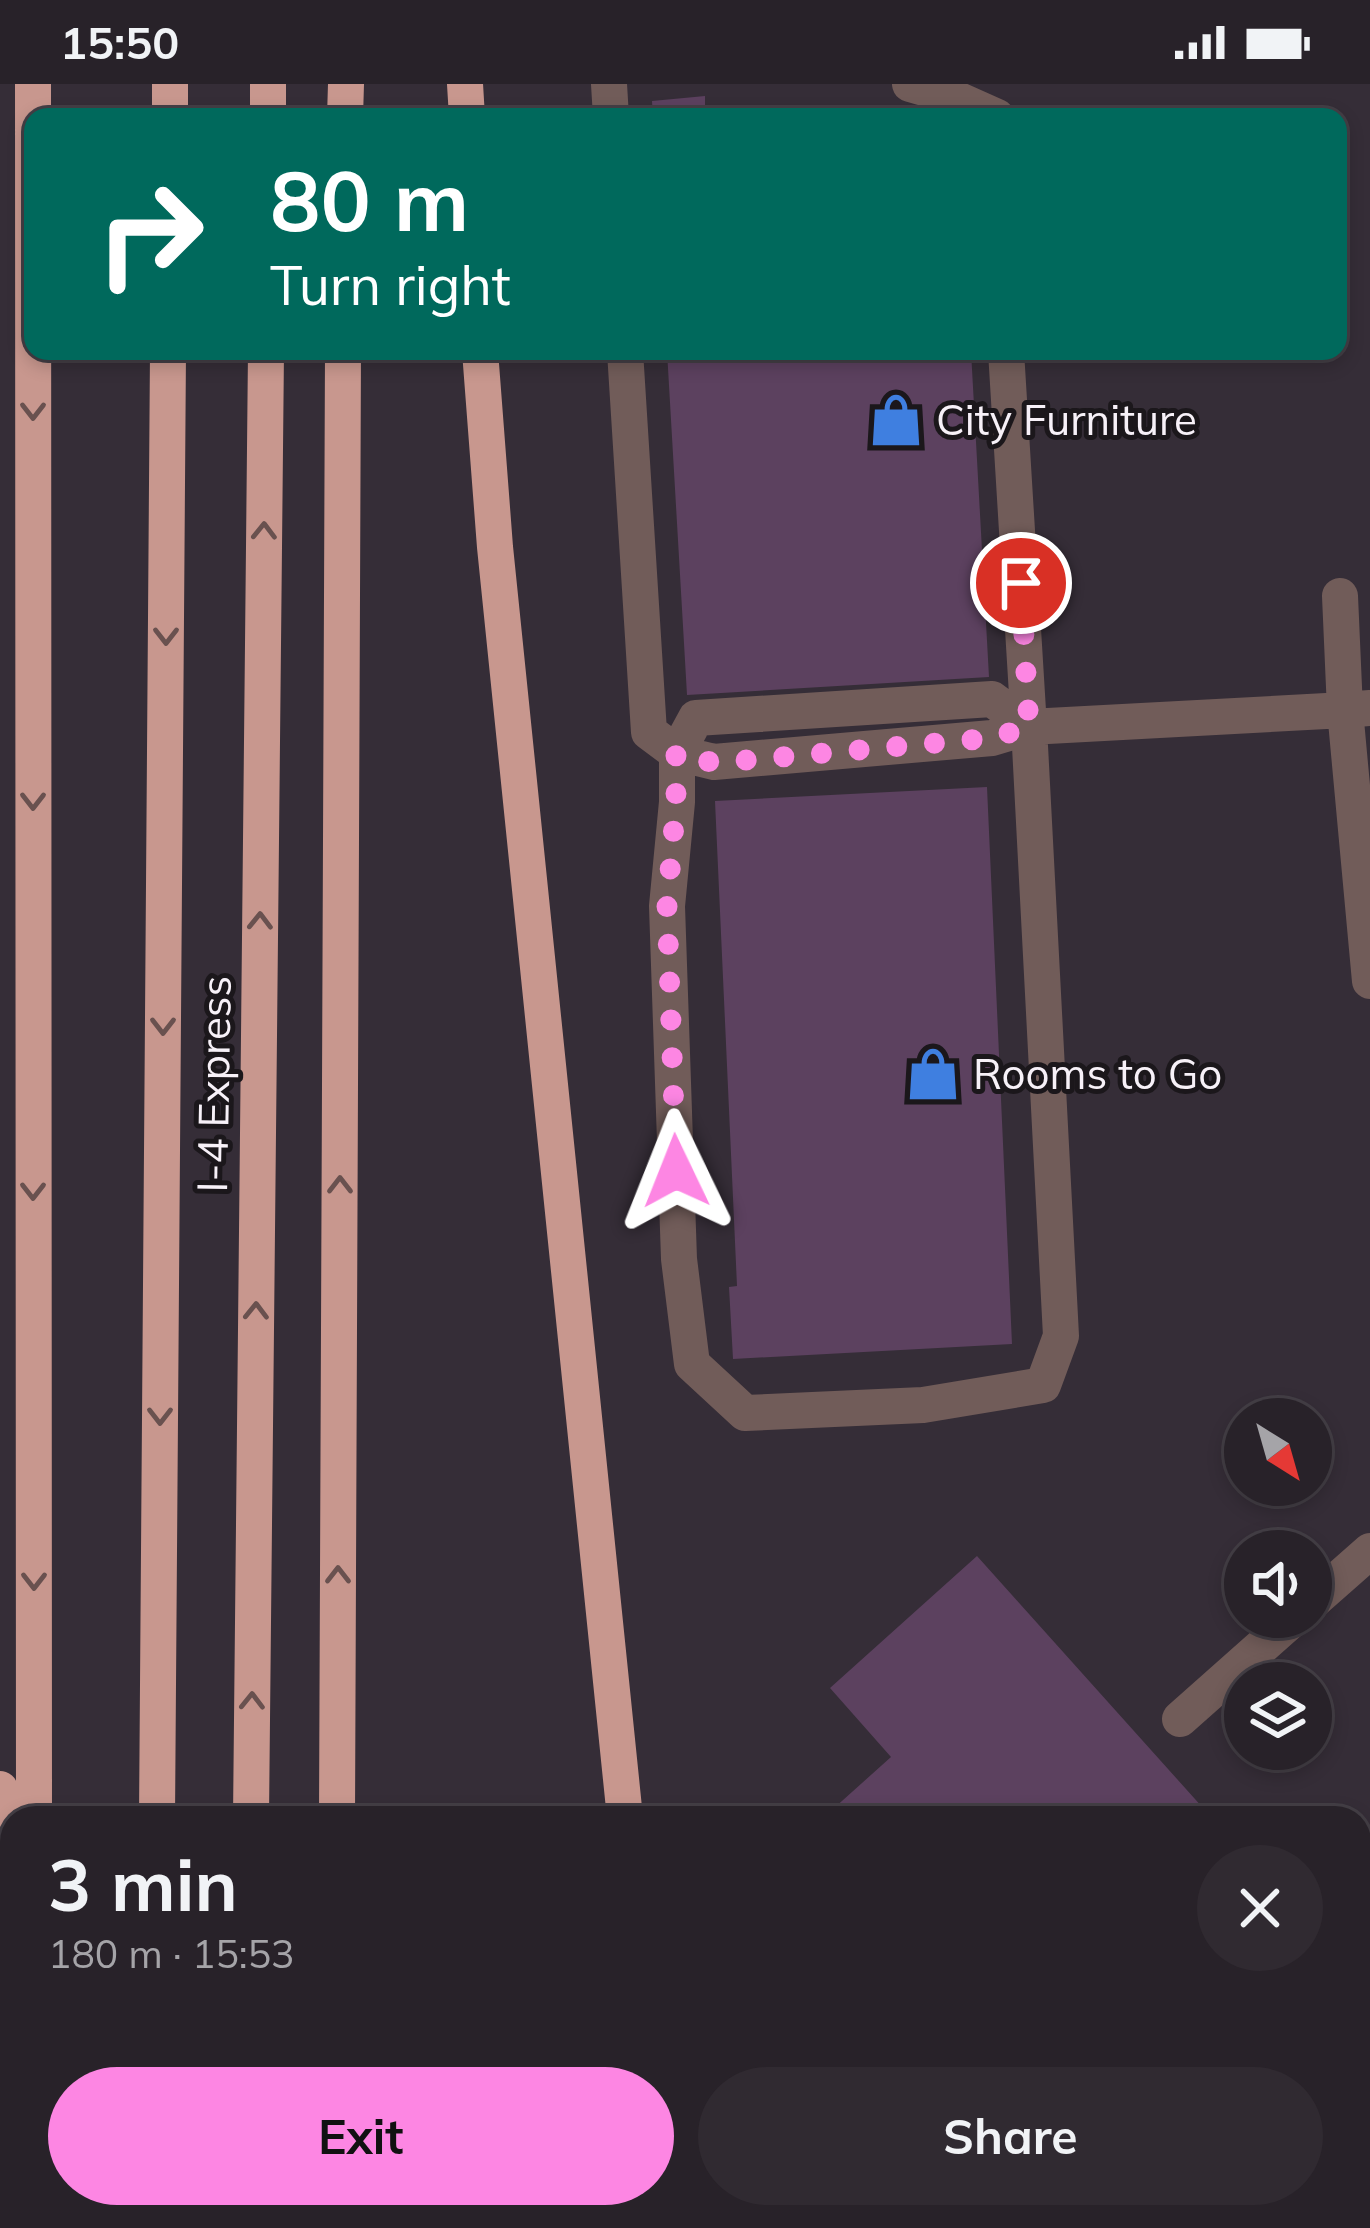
<!DOCTYPE html>
<html lang="en">
<head>
<meta charset="utf-8">
<style>
  :root { --surface:#282229; --page:#302a31; --text:#f1f3f6; --muted:#a5a4a8; --line:#443f46; --accent:#fd86e3 }
  body { margin:0; font-family:Mulish,sans-serif; background:var(--page); color:var(--text); height:100vh; display:flex; flex-direction:column; font-size:45px; white-space:nowrap }
  * { box-sizing:border-box; margin:0 }
  p { font-size:39px; color:var(--muted) }
  .icon { flex:none; width:66px; height:66px; fill:none; stroke:currentColor; stroke-width:2; stroke-linecap:round; stroke-linejoin:round }
  .map { position:relative; flex:1; overflow:hidden }
  .drawer { position:absolute; left:0px; top:1722px; width:1371px; height:423px; display:flex; flex-direction:column; background:var(--surface); border-radius:36px 36px 0 0; box-shadow:0 6px 18px #0003,0 0 0 3px var(--line) }
  .drawer>* { flex:none }
  .guide { position:absolute; left:24px; top:24px; width:1323px; height:252px; border-radius:24px; box-shadow:0 6px 18px #0003,0 0 0 3px var(--line); background:#00695c; color:#fff; overflow:hidden }
  .needle { width:78px; rotate:143deg }
  .tools { position:absolute; left:1224px; top:1314px; display:grid; gap:24px }
  .tools a { display:grid; place-items:center; width:108px; height:108px; border-radius:50%; background:var(--surface); box-shadow:0 6px 18px #0003,0 0 0 3px var(--line); font-size:60px }
  .pin { position:absolute; display:grid; place-items:center; width:102px; height:102px; color:#fff; margin:-51px; border:6px solid #fff; border-radius:50%; box-shadow:0 3px 12px #0007 }
  .me { position:absolute; width:132px; margin:-66px; rotate:358deg; stroke-linejoin:round; filter:drop-shadow(0 0 9px #0008) }
  .turn { display:flex; align-items:center; gap:42px; height:252px; padding:0 48px; font-size:54px }
  .turn .icon { width:156px; height:156px; stroke-width:2.5 }
  .turn b { display:block; font-size:84px; line-height:102px }
  .round { display:grid; place-items:center; flex:none; width:126px; height:126px; border-radius:63px; background:var(--page) }
  .headline { display:flex; align-items:center; justify-content:space-between; height:204px; padding:0 48px }
  h1 { font-size:72px; font-weight:700; line-height:90px }
  .action { display:flex; gap:24px; margin-top:auto; padding:24px 48px }
  .action a { flex:1; height:138px; border-radius:72px; background:var(--accent); color:#111; font-size:48px; font-weight:700; line-height:138px; text-align:center }
  .action a+a { background:var(--page); color:var(--text) }
  .status { display:flex; justify-content:space-between; align-items:center; height:84px; padding:0 60px; background:var(--surface); direction:ltr }
  .status svg { height:33px; fill:currentColor }
  .map>svg:first-child { display:block }
</style>
</head>
<body>
<div class="status"><b>15:50</b><svg viewBox="0 0 49 12"><path d="M0 12V9h3v3zM5 12V6h3v6zM10 12V3h3v9zM15 12V0h3v12zM26 1h20v11H26zM47 4h2v5h-2z"/></svg></div>
<div class="map">
<svg width="1370" height="2144" viewBox="0 0 1370 2144">
  <rect width="100%" height="100%" fill="#352d37"/>
  <path fill="#5c415f" d="M705 12V33H653L652 17Z
    M667 267H971L989 593 687 611Z
    M987 703 1012 1260 733 1275 729 1203 737 1202 715 717Z
    M977 1472 1212 1734H823L891 1673 830 1604Z"/>
  <g fill="none" stroke-linecap="round" stroke-linejoin="round">
    <path stroke="#715c59" stroke-width="36" d="M609 0 611 33
      M910 0 948 11 997 33
      M625 267 649 648 677 669V718L667 822 679 1175 692 1280 745 1329 923 1321 1043 1301 1061 1252 1029 643 992 615 696 634 677 669 714 678 992 654 1029 643
      M1006 267 1029 643 1345 626 1340 512
      M1370 624 1345 626 1370 897
      M1311 1519 1370 1467
      M1180 1635 1295 1533"/>
    <path stroke="#c8978e" stroke-width="36" d="M33 0 34 1734
      M465 0 467 33
      M170 33V0
      M268 33V0
      M345 33 346 0
      M480 267 495 463 625 1734
      M0 1705 14 1734
      M157 1734 168 267
      M251 1734 266 267
      M337 1734 343 267
      M44 2133V2144
      M818 2133 841 2144
      M154 2144V2133
      M247 2144V2133
      M331 2144 332 2133
      M646 2144 651 2133"/>
  </g>
  <defs><path id="oneway-chevron" d="M-2-3.5L2.5 0L-2 3.5" fill="none" stroke-width="1.6" stroke-linecap="round" stroke-linejoin="round" transform="scale(3)"/></defs>
  <g stroke="#69514f">
    <use href="#oneway-chevron" transform="translate(33 327) rotate(90)"/>
    <use href="#oneway-chevron" transform="translate(264 447) rotate(-89)"/>
    <use href="#oneway-chevron" transform="translate(166 552) rotate(90)"/>
    <use href="#oneway-chevron" transform="translate(33 717) rotate(90)"/>
    <use href="#oneway-chevron" transform="translate(260 837) rotate(-89)"/>
    <use href="#oneway-chevron" transform="translate(163 942) rotate(90)"/>
    <use href="#oneway-chevron" transform="translate(340 1101) rotate(-90)"/>
    <use href="#oneway-chevron" transform="translate(33 1107) rotate(90)"/>
    <use href="#oneway-chevron" transform="translate(256 1227) rotate(-89)"/>
    <use href="#oneway-chevron" transform="translate(160 1332) rotate(90)"/>
    <use href="#oneway-chevron" transform="translate(338 1491) rotate(-90)"/>
    <use href="#oneway-chevron" transform="translate(34 1497) rotate(90)"/>
    <use href="#oneway-chevron" transform="translate(252 1617) rotate(-89)"/>
  </g>
  <g fill="none" stroke-linecap="round" stroke-linejoin="round">
    <path stroke="#fd86e3" stroke-width="21" stroke-dasharray="0 37.8" d="M676 1087 667 822 676 718V668L714 679 992 654 1029 643 1021 499"/>
  </g>
  <defs>
    <symbol id="shop-bare" viewBox="-9 -9 18 18"><path d="M-5-2.5h2.3a2.7 3.5 0 0 1 5.4 0H5L5.5 6h-11ZM-1.5-2.5h3a1.5 2.3 0 0 0-3 0Z" fill="#3f7fe0" stroke="#1b171b" stroke-width="2.5" paint-order="stroke"/></symbol>
  </defs>
  <g fill-rule="evenodd">
    <use href="#shop-bare" x="858" y="298" width="76" height="76"/>
    <use href="#shop-bare" x="895" y="952" width="76" height="76"/>
  </g>
  <g text-anchor="middle" stroke-width="10" stroke-linejoin="round" paint-order="stroke">
    <g font-size="42" fill="#f7f1f8" stroke="#1b171b" text-anchor="start">
      <text x="936" y="351">City Furniture</text>
      <text x="973" y="1005">Rooms to Go</text>
    </g>
    <g font-size="42" fill="#f7f1f8" stroke="#1b171b">
      <text transform="translate(214 1000) rotate(-89)" y="15">I-4 Express</text>
    </g>
  </g>
</svg>
<div class="tools">
<a><svg class="needle" viewBox="-14 -14 28 28"><path d="M0-13l5 13h-10z" fill="#e53935"/><path d="M0 13l5-13h-10z" fill="#a5a4a8"/></svg></a>
<a><svg class="icon" aria-label="sound" viewBox="0 0 24 24"><path d="M4 9h4l5-4v14l-5-4H4zM17 9q2 3 0 6"/></svg></a>
<a><svg class="icon" aria-label="layers" viewBox="0 0 24 24"><path d="M12 4l9 5-9 5-9-5zM3 14l9 5 9-5"/></svg></a>
</div>
<div class="pin" style="left:1021px;top:499px;background:#d93025"><svg class="icon" aria-label="arrive" viewBox="0 0 24 24"><path d="M6 21V4h12l-3 4 3 4H6"/></svg></div>
<svg class="me" style="left:676px;top:1087px" viewBox="-20 -20 40 40"><path d="M0-17L14 15 0 8-14 15z" fill="#fd86e3" stroke="#fff" stroke-width="4"/></svg>
<div class="guide">
<div class="turn"><svg class="icon" aria-label="right" viewBox="0 0 24 24"><path d="M7 20v-9h11M14 6l5 5-5 5"/></svg><div><b>80 m</b>Turn right</div></div>
</div>
<section class="drawer">
<div class="headline"><div><h1>3 min</h1><p>180 m · 15:53</p></div><a class="round"><svg class="icon" aria-label="close" viewBox="0 0 24 24"><path d="M6 6l12 12M18 6L6 18"/></svg></a></div>
<div class="action"><a>Exit</a><a>Share</a></div>
</section>
</div>
</body>
</html>
